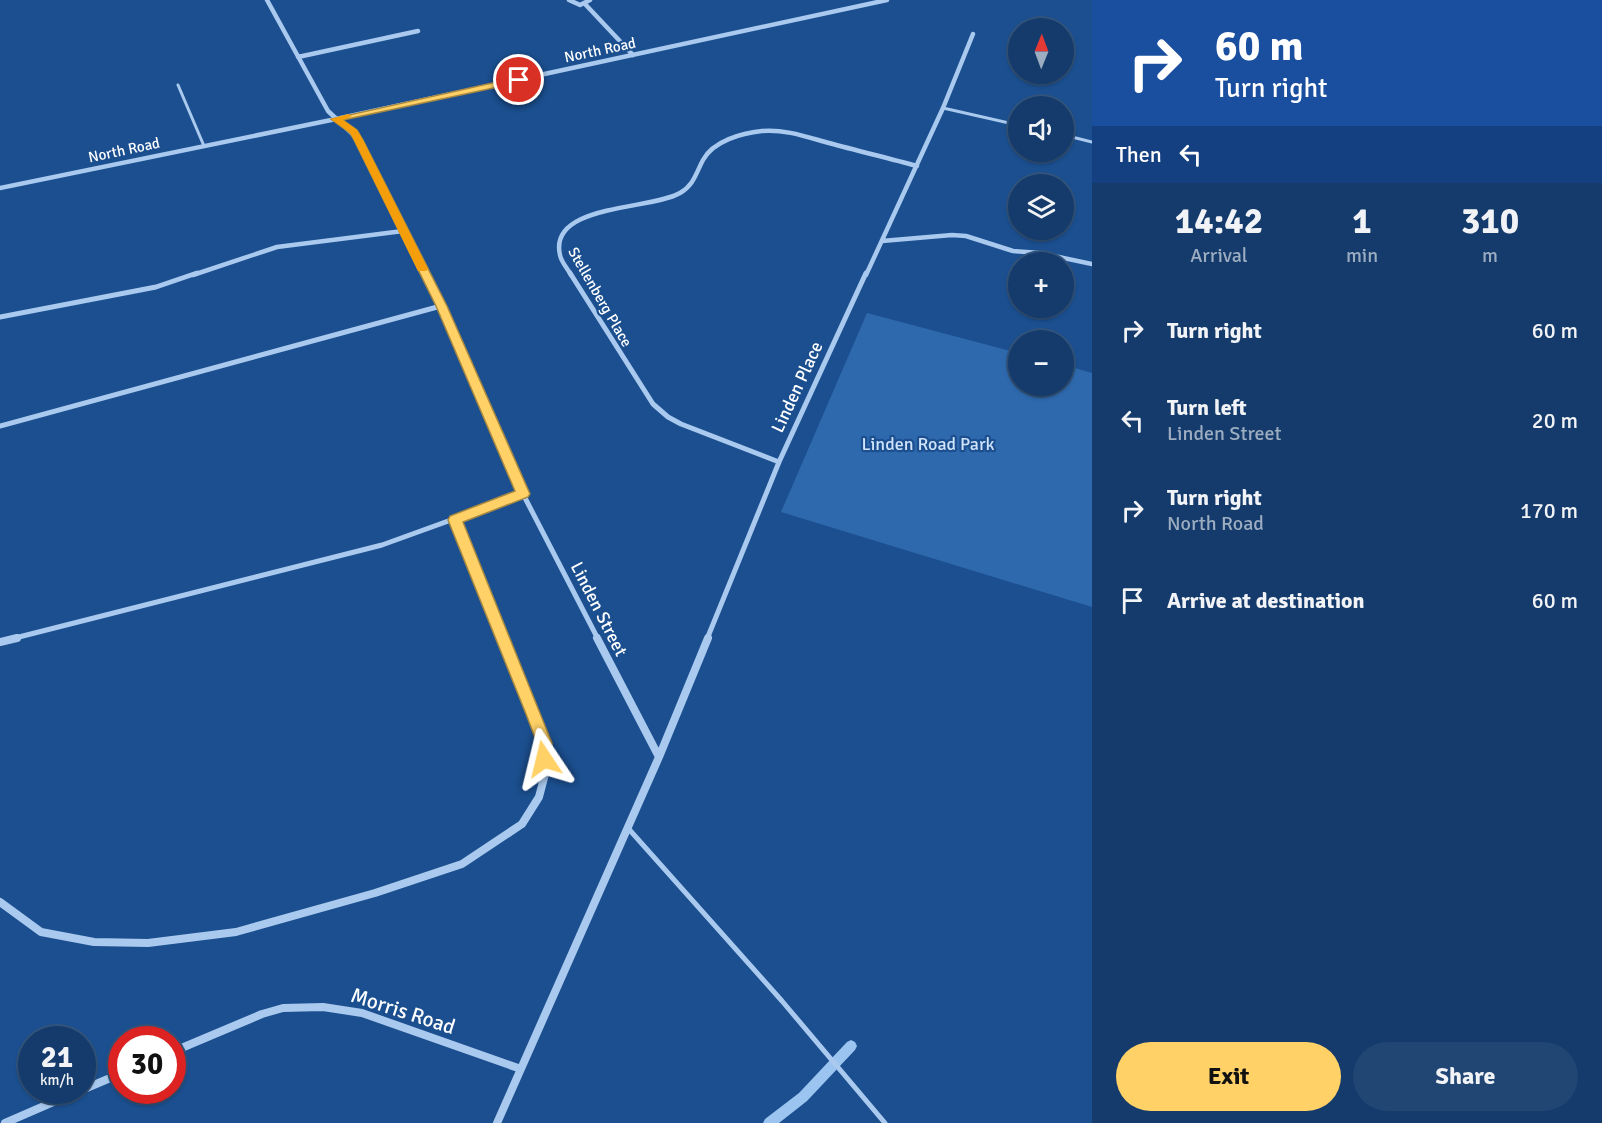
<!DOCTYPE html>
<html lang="en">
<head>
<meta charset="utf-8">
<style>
  :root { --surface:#143b6b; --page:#214673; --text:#f1f3f6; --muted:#9dadc1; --line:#33557e; --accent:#ffd166 }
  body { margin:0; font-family:Signika,sans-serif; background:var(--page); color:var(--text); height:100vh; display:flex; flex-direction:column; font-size:22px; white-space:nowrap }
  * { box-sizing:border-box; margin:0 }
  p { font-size:20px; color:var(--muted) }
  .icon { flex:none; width:33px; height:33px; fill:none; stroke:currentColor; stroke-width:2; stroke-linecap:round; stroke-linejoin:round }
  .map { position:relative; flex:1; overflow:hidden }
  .panel { display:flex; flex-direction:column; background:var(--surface); width:510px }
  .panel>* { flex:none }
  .banner { background:#1a4fa0; color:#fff; overflow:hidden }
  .needle { width:39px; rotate:1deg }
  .controls { position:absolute; left:1008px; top:18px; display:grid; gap:12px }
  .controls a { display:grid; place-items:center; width:66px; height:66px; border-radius:50%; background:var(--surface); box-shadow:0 2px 4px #0004,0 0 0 2px var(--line); font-size:30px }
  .speed { position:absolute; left:18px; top:1026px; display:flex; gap:12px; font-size:30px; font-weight:700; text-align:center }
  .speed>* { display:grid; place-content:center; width:78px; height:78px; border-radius:50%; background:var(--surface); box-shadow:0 2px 4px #0004,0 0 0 2px var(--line); line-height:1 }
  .speed small { font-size:15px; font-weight:400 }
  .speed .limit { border:9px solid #d22; background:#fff; color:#111 }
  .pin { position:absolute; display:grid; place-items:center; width:51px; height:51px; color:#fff; margin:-26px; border:3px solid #fff; border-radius:50%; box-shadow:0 2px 6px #0007 }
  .me { position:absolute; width:66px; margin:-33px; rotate:350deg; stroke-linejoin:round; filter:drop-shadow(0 0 4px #0008) }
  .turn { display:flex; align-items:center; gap:21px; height:126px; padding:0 24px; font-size:27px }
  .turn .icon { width:78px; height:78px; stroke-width:2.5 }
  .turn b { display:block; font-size:42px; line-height:51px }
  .then { display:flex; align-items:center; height:57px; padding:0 24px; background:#0003; gap:12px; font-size:22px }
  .eta { display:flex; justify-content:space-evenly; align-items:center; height:102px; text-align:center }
  .eta b { font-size:36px; font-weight:700; line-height:42px }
  .action { display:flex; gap:12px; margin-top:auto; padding:12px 24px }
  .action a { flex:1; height:69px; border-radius:36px; background:var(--accent); color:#111; font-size:24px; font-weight:700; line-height:69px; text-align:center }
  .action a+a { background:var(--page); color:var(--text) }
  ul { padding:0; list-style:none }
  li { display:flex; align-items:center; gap:18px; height:90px; padding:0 24px }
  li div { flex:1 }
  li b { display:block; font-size:22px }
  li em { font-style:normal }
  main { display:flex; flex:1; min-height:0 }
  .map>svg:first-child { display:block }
</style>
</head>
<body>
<main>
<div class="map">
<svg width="1092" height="1123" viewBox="0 0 1092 1123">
  <rect width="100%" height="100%" fill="#1b4f8f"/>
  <path fill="#2e69ad" d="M867 313 1018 353V386H1064V365L1092 373V607L781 512Z"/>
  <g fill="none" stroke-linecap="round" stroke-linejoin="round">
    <path fill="#9cc4f0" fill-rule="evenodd" d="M851 1040 855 1042 857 1046 855 1050 807 1101 779 1123H763L765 1119 799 1093 847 1042Z"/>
    <path stroke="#a9c9ee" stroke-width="3" d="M178 85 204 146
      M943 108 1018 125
      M1064 135 1092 142"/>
    <path stroke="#a9c9ee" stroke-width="5" d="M627 827 782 1001 885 1123"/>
    <path stroke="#a9c9ee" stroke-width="4.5" d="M267 0 328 111 359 140 426 275
      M569 0 580 5 590 0
      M585 4 633 55
      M298 57 418 31
      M0 188 336 119 887 0
      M882 241 952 235 966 236 1013 251 1040 253 1092 264
      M193 275 277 247 403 231
      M571 275C568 269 561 262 560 255 548 204 651 210 680 193 694 185 696 173 703 160 713 141 742 133 762 131 785 129 807 137 829 143 858 151 888 158 917 166
      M866 275 943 108 973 34"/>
    <path stroke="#a9c9ee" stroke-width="5" d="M425 273 523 494 598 639
      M570 273 653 404 668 417 681 424 779 462
      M0 317 156 287 197 273
      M0 426 441 306
      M455 520 503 639
      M11 639 382 545 523 494
      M707 639 779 462 866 273"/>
    <path stroke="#a9c9ee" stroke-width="8" d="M0 642 17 638
      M659 757 708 638
      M0 902 41 932 94 942 148 943 236 932 375 893 462 864 522 824 539 797 545 774 544 743 502 638
      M172 1052 262 1014 283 1008 323 1007 362 1013 521 1069
      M82 1090 122 1073
      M5 1123 81 1090
      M497 1123 659 757 597 638"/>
  </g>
  <path fill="#ffd166" stroke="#a68842" stroke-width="1.5" d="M519 77 522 78V82L343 120 357 130 363 140 447 306 530 494 528 497 463 522 552 743 550 764 544 766 539 764 537 743 526 714 448 520 450 516 515 491 436 306 354 140 350 133 331 119Z"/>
  <path fill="#f59e0b" d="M348 114 352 116 343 120 357 130 363 140 428 269 426 271H418L417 269 354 140 350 133 331 119Z"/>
  <g text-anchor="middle" stroke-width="4.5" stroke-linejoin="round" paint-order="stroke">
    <g font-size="15" fill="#fff" stroke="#1b4f8f">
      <text transform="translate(600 50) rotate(-12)" y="5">North Road</text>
      <text transform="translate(124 150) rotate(-12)" y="5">North Road</text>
      <text transform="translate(600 297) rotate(60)" y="5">Stellenberg Place</text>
    </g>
    <g font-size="18" fill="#fff" stroke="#1b4f8f">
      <text transform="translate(797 387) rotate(-65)" y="6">Linden Place</text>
      <text transform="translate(599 609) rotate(63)" y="6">Linden Street</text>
    </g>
    <g font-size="18" fill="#cfe3fa" stroke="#1b4f8f">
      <text x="928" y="450">Linden Road Park</text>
    </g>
    <g font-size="21" fill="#fff" stroke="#1b4f8f">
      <text transform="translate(403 1011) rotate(18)" y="7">Morris Road</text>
    </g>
  </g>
</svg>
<div class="controls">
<a><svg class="needle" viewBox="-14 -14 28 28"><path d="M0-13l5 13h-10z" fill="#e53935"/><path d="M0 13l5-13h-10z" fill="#9dadc1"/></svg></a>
<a><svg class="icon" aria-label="sound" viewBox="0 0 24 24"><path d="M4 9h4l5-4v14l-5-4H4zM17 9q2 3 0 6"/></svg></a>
<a><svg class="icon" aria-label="layers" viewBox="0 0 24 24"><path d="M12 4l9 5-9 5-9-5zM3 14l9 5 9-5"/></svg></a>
<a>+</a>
<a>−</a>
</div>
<div class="speed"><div>21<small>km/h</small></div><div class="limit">30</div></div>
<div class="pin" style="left:519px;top:80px;background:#d93025"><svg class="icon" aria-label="arrive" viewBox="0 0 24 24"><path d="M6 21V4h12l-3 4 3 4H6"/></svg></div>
<svg class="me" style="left:544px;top:759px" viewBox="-20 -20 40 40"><path d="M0-17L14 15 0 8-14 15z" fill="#ffd166" stroke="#fff" stroke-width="4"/></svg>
</div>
<section class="panel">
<div class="banner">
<div class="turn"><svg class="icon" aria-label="right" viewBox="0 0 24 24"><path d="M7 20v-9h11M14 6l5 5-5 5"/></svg><div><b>60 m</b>Turn right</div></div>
<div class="then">Then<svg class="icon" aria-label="left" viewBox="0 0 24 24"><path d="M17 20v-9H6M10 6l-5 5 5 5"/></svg></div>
</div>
<div class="eta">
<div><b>14:42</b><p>Arrival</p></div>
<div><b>1</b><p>min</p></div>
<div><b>310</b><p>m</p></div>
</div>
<ul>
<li><svg class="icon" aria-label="right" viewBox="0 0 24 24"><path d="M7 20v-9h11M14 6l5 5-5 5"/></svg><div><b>Turn right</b></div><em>60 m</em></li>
<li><svg class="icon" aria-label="left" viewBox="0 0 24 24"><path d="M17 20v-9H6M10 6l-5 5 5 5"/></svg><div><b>Turn left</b><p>Linden Street</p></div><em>20 m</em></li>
<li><svg class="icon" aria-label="right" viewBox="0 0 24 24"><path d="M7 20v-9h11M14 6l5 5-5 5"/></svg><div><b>Turn right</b><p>North Road</p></div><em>170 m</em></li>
<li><svg class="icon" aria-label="arrive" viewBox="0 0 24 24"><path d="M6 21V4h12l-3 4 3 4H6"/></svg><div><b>Arrive at destination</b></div><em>60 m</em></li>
</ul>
<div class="action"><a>Exit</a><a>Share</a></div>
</section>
</main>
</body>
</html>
